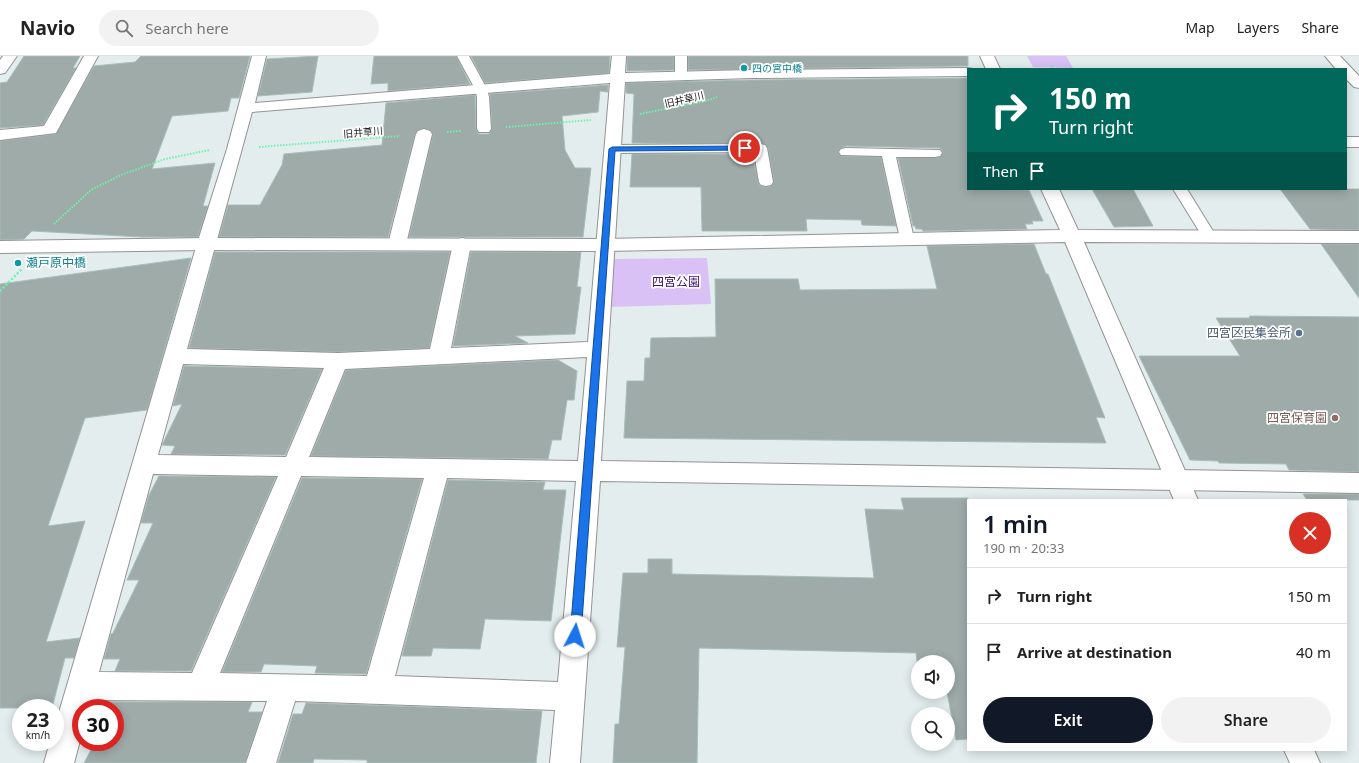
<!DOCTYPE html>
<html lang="en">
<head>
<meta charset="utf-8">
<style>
  :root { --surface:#fff; --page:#f2f2f2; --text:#222; --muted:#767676; --line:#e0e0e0; --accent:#111827 }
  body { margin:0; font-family:"Noto Sans","Noto Sans JP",sans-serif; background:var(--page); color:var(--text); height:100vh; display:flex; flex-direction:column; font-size:15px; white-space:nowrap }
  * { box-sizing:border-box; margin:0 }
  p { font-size:13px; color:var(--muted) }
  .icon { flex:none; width:22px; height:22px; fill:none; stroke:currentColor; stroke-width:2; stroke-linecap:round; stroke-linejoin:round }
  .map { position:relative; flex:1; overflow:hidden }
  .panel { position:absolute; left:967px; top:443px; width:380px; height:252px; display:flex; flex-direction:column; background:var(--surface); border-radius:0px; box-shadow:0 2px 10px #0003 }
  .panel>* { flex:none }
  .top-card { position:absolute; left:967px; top:12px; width:380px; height:122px; border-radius:0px; box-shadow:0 2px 10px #0003; background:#00695c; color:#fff; overflow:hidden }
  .buttons { position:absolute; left:911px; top:599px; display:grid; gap:8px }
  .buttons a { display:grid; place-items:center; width:44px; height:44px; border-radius:50%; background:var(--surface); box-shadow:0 2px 10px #0003; font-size:20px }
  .speed { position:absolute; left:12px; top:643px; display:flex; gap:8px; font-size:20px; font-weight:700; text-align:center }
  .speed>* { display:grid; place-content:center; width:52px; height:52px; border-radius:50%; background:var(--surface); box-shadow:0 2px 10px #0003; line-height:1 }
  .speed small { font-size:10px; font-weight:400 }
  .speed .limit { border:6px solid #d22; background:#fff; color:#111 }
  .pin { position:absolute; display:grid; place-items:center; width:34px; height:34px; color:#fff; margin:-17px; border:2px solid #fff; border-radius:50%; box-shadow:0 1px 4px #0007 }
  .me { position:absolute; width:44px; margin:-22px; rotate:5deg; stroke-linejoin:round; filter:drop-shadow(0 0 3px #0008) }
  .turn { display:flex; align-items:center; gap:14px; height:84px; padding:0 16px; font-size:18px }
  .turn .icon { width:52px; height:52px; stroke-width:2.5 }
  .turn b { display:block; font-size:28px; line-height:34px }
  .then { display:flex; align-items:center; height:38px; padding:0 16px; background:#0003; gap:8px; font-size:15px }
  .round { display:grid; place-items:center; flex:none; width:42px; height:42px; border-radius:21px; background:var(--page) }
  .overview { display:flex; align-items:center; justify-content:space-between; height:68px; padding:0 16px }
  h1 { font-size:24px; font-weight:600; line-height:30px; color:var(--accent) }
  .action { display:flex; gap:8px; margin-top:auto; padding:8px 16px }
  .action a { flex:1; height:46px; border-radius:24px; background:var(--accent); color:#fff; font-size:16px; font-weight:600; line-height:46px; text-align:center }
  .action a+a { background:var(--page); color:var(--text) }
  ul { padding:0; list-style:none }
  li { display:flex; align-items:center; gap:12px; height:56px; padding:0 16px; border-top:1px solid var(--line) }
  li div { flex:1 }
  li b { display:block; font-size:15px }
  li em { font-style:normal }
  header { display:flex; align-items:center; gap:24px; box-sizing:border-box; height:56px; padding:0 20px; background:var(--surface); border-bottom:1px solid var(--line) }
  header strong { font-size:19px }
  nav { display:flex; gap:22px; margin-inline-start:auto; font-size:14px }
  .search { width:280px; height:36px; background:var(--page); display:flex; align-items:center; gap:10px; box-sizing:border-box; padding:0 14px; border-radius:22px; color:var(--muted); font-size:15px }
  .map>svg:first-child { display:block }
</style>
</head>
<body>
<header>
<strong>Navio</strong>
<div class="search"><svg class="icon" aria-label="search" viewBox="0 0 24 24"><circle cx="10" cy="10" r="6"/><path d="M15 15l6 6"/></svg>Search here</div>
<nav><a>Map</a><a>Layers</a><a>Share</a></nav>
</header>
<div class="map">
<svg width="1359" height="707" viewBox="0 0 1359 707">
  <rect width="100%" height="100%" fill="#e3eded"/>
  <path fill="#d9c1f6" d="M1027 0H1066L1073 12 1033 11Z
    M707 202 711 248 608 251 611 203Z"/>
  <path fill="#9eaba8" stroke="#a6beba" d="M24 0H80L73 12H76L43 69 0 72V27L7 26Z
    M141 0H250L239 42H231L228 55 172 60 152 113 215 107 203 150H208L198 181H142L32 175 24 183 0 184V85L56 78 94 10 135 6Z
    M318 0 312 36 258 40 267 3Z
    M374 0H456L470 28 388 35V27L371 28Z
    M471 0H610L609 17 485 27Z
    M627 0H674V14L627 15Z
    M688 0H968V10L688 14Z
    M968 22V133L1029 134 1043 165H1032L1033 168H1025L1027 173 923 175 922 173H916L915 170H913L898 102 940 101 943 96 940 92 846 90 841 92 838 95 841 100 881 101 896 170 862 169 861 164 806 163 807 175H702L701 131H630L632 98H753L758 126 760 130 766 131 771 130 774 126 768 92 765 88 632 87 634 38 626 37V27L751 24Z
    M608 29V36L600 35 598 56 562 60 565 94 575 112H591L583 181H409L433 78 430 74 424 72 418 74 415 78 388 181H219L228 149H260L282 109 284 98 382 89 386 47 475 39 476 74 479 78H489L492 73 490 38Z
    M1092 133H1133L1153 170 1114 171Z
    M1280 133H1359V174L1310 173Z
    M1034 188 1046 218H1048L1105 362 1096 361 1106 387 624 382 627 325H644L645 302H650L651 282 716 281 715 223H798L800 234 937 233 927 190Z
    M1321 188H1359V242Z
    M215 196H450L429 292 338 296 189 292Z
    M471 196H581L577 231H581L575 278 515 280 528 287 453 290Z
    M191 202 147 354 85 362 48 470 85 465 46 586 80 582 74 602H65L52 652H0V228Z
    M1250 260 1359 261V416L1289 414 1286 408 1219 407 1218 405 1190 404 1139 300H1240L1216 262H1249Z
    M558 304 577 315 574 344H567L561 384H552L548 403 311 400 346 314Z
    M184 310 322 313 285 399 171 398 175 390 162 389 182 348 173 350Z
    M159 420 276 421 191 615H115L120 603H104L111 578 113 577 139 524H127L153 467H141L149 439Z
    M302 422 422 423 366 618 315 617 317 610 264 608 261 616H222Z
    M448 424 545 426 543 434H566L551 565 485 563 480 593 433 592 431 600H402Z
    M1303 438H1359V444H1307Z
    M901 442H968V683L956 684 947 636H922H948V606H918V613L916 597 699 592 697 707H613L615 668H619L625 591H617L623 517H648V503H672V518L874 522 865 453 904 454Z
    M100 646H252L248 656H262L245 707H84L95 686H115V652H97Z
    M306 647 542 655 536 707H367V704L314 703 313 707H278L293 658H302Z"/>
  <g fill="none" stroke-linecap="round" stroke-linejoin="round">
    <defs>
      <path id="service" d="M457 0H469L487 33 489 41 491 73 489 76H479L477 73V41L475 33Z
        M675 0H687V20L685 23H677L675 20Z
        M760 88 765 89 767 92 773 126 771 129 766 130 761 129 759 126 754 96 612 97 607 96 605 93 607 90 612 89Z
        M846 92 940 94 942 97 940 100 935 101H896L914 183 912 186 907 188 902 186 900 183 882 100 841 99 839 96 841 93Z
        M1173 133H1187L1216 180 1214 183 1209 185 1204 183Z"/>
      <path id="minor" d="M84 0H98L56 77 0 84V74L44 70Z
        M252 0H266L255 47 610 18 612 0H626L625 17 751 14 968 12 973 13H968V20L751 22 625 26 601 405 1359 417V437L600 425 580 707H550L555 654 295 645 276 707H246L267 645 91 644 89 652H81V681L74 707H44L50 686H55V670L197 188 227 93ZM610 27 588 286 451 292 471 188 469 184 462 182 455 184 453 188 430 293 338 297 187 293 252 56ZM587 301 578 405 309 401 345 313ZM183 308 324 312 286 401 158 399ZM153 418 278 420 192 617 99 616ZM301 420 424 422 367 620 220 617ZM447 422 576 425 558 626 395 620Z
        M1325 0H1340L1359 20V32L1354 31 1346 23V13H1336Z
        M424 73 430 75 432 78 406 188 404 192 397 194 390 192 388 188 416 78 418 75Z
        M1346 81H1359V91H1346Z"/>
      <path id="tertiary" d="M3 0H17L5 17 0 18V4Z
        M980 0H994L1000 13H986Z
        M1041 133H1059L1078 174 1359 175V187L1084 186 1198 444H1174L1065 186 605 195 206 194 0 197V185L206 182 605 183 1060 174Z
        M1284 694H1314L1320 707H1290Z"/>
    </defs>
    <use href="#service" stroke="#939393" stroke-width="2"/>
    <use href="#minor" stroke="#939393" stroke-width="2"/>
    <use href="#tertiary" stroke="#939393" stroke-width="2"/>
    <path stroke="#6ff2ad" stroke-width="2" stroke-dasharray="1.5 1.5" stroke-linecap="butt" d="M1051 10 1054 13
      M640 58 706 45 717 41
      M506 71 591 64
      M447 76 462 75
      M259 91 400 80
      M54 168 91 134 121 119 165 103 210 94"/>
    <path stroke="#6ff2ad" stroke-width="2.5" stroke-dasharray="2 2" stroke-linecap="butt" d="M0 235 22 213"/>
    <use href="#service" fill="#fff" fill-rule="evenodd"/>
    <use href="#minor" fill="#fff" fill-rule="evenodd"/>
    <use href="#tertiary" fill="#fff" fill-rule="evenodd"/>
  </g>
  <path fill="#1a73e8" stroke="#114b97" d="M745 90 749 92 748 94 615 95 581 580 579 584 575 585 571 584 570 580 609 93 612 91Z"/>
  <g fill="#0f9aa8" stroke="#fff" stroke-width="1.5">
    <circle cx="744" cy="12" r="4"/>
    <circle cx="18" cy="207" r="4"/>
  </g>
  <circle fill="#5c6f8a" stroke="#fff" stroke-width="1.5" cx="1299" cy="277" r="4"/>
  <circle fill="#8d6e63" stroke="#fff" stroke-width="1.5" cx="1335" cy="362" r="4"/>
  <g text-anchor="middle" stroke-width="3.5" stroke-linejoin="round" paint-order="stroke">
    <g font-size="10" fill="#0d838f" stroke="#fff" text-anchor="start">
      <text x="752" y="16">四の宮中橋</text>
    </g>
    <g font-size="10" fill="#1c1c1c" stroke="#fff">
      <text transform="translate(684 43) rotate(-13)" y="4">旧井草川</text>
      <text transform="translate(363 76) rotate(-5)" y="4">旧井草川</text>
    </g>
    <g font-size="12" fill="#0d838f" stroke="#fff" text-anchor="start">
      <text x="26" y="211">瀬戸原中橋</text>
    </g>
    <g font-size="12" fill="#3e1174" stroke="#fff">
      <text x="676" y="230">四宮公園</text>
    </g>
    <g font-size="12" fill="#4e5e75" stroke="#fff" text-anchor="end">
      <text x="1291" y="281">四宮区民集会所</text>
    </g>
    <g font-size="12" fill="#785e54" stroke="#fff" text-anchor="end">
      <text x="1327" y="366">四宮保育園</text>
    </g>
  </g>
</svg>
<div class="buttons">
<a><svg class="icon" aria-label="sound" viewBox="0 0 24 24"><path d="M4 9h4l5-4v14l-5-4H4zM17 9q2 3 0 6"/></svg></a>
<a><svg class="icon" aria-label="search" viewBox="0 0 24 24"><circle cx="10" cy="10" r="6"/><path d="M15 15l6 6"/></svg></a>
</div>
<div class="speed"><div>23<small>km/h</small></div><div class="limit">30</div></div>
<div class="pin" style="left:745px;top:92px;background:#d93025"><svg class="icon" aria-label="arrive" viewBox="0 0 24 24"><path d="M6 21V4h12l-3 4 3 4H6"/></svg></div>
<svg class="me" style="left:575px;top:580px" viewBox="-20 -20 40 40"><circle r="19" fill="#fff"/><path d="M0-13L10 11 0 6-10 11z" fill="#1a73e8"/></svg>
<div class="top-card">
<div class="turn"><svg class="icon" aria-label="right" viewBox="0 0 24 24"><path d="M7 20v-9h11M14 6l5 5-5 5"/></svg><div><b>150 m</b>Turn right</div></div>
<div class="then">Then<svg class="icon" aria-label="arrive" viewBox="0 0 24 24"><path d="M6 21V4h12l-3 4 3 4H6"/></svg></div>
</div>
<section class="panel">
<div class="overview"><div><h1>1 min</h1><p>190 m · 20:33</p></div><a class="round" style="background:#d93025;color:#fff"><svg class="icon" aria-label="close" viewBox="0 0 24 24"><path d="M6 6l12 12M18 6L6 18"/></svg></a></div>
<ul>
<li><svg class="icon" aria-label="right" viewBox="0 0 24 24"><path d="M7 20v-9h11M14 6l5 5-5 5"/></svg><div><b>Turn right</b></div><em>150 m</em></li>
<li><svg class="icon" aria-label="arrive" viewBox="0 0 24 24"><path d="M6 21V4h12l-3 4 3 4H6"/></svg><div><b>Arrive at destination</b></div><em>40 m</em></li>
</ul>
<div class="action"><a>Exit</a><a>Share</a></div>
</section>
</div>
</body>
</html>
